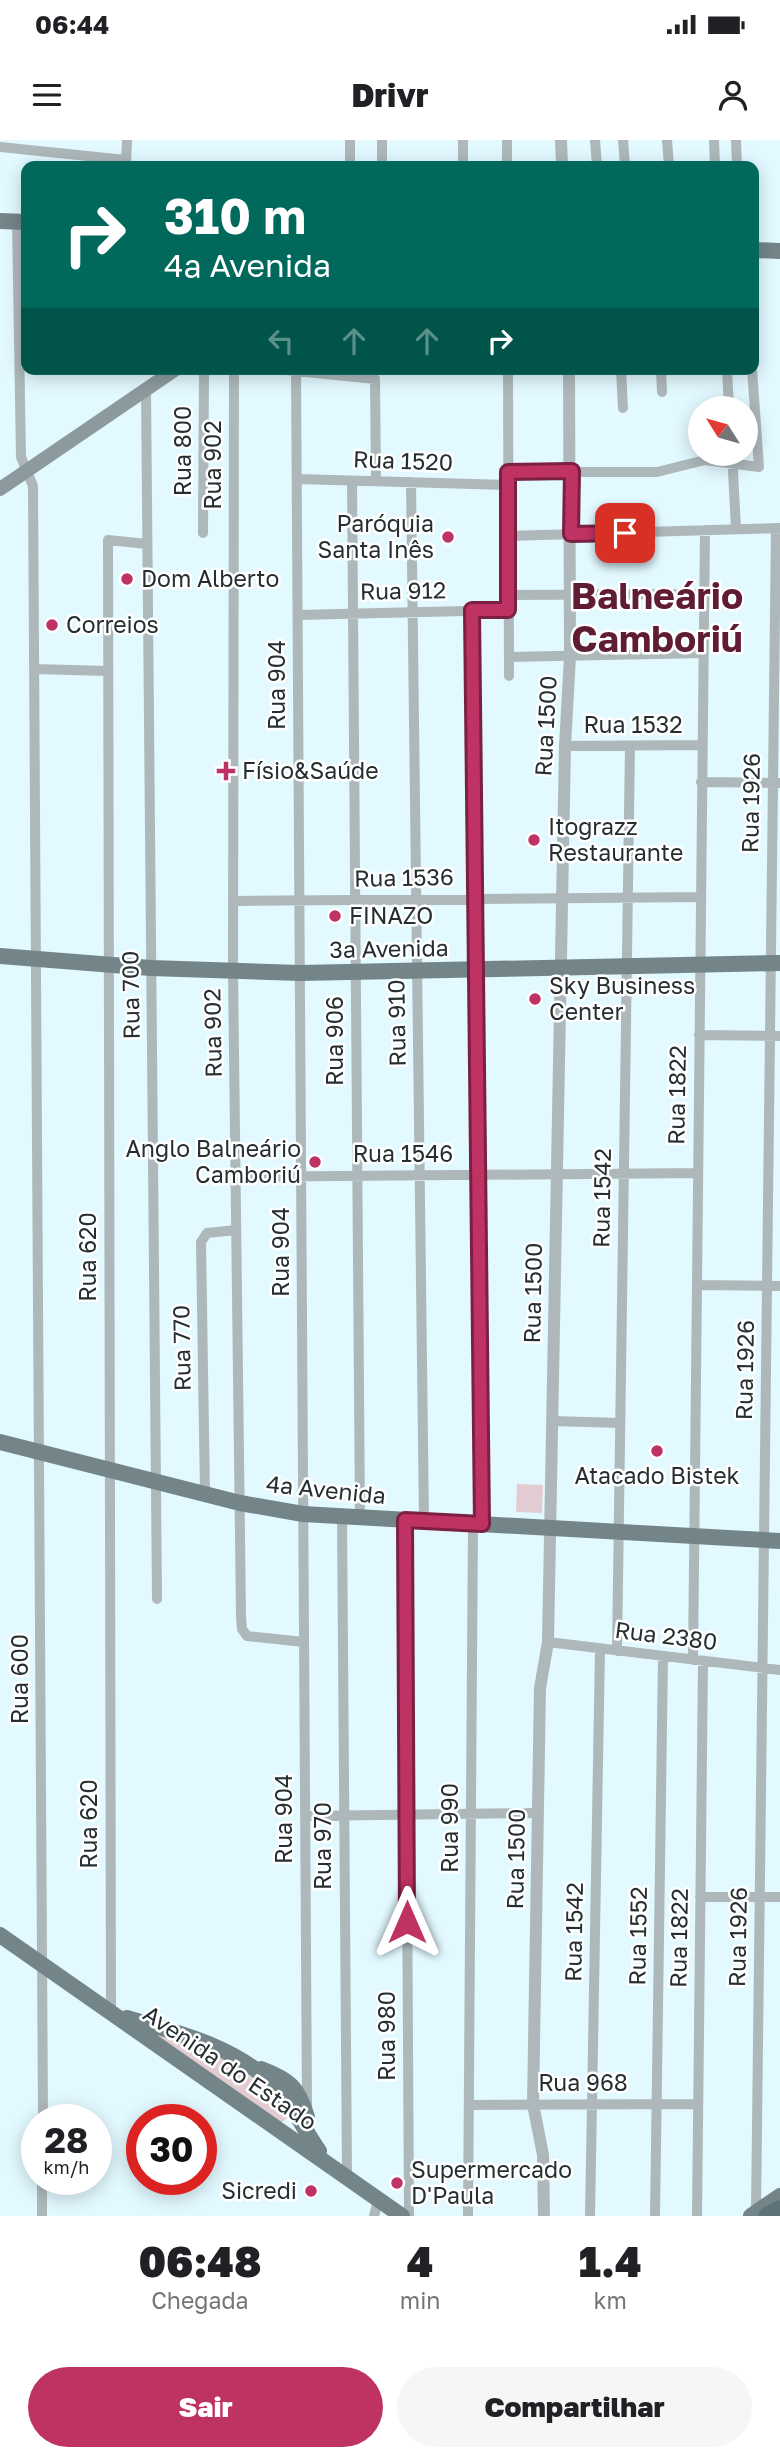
<!DOCTYPE html>
<html lang="pt">
<head>
<meta charset="utf-8">
<style>
  :root { --surface:#fff; --page:#f6f6f6; --text:#202124; --muted:#757577; --accent:#bf3264 }
  body { margin:0; font-family:"Golos Text",sans-serif; background:var(--page); color:var(--text); height:100vh; display:flex; flex-direction:column; font-size:26px; white-space:nowrap }
  * { box-sizing:border-box; margin:0 }
  p { font-size:23px; color:var(--muted) }
  .icon { flex:none; width:38px; height:38px; fill:none; stroke:currentColor; stroke-width:2; stroke-linecap:round; stroke-linejoin:round }
  .map { position:relative; height:2076px; overflow:hidden }
  .details { display:flex; flex-direction:column; background:var(--surface); flex:1 }
  .details>* { flex:none }
  .hud { position:absolute; left:21px; top:21px; width:738px; height:214px; border-radius:14px; box-shadow:0 4px 18px #0003; background:#00695c; color:#fff; overflow:hidden }
  .needle { width:46px; rotate:307deg }
  .tools { position:absolute; left:688px; top:256px; display:grid; gap:14px }
  .tools a { display:grid; place-items:center; width:70px; height:70px; border-radius:50%; background:var(--surface); box-shadow:0 4px 18px #0003; font-size:35px }
  .speed { position:absolute; left:21px; top:1964px; display:flex; gap:14px; font-size:35px; font-weight:700; text-align:center }
  .speed>* { display:grid; place-content:center; width:91px; height:91px; border-radius:50%; background:var(--surface); box-shadow:0 4px 18px #0003; line-height:1 }
  .speed small { font-size:18px; font-weight:400 }
  .speed .limit { border:10px solid #d22; background:#fff; color:#111 }
  .pin { position:absolute; display:grid; place-items:center; width:60px; height:60px; color:#fff; margin:-30px; border-radius:14px; box-shadow:0 4px 10px #0006 }
  .me { position:absolute; width:77px; margin:-38px; rotate:0deg; stroke-linejoin:round; filter:drop-shadow(0 0 5px #0008) }
  .turn { display:flex; align-items:center; gap:24px; height:147px; padding:0 28px; font-size:32px }
  .turn .icon { width:91px; height:91px; stroke-width:2.5 }
  .turn b { display:block; font-size:49px; line-height:60px }
  .lanes { display:flex; align-items:center; height:66px; padding:0 28px; background:#0003; justify-content:center; gap:35px; direction:ltr }
  .lanes .off { opacity:.35 }
  .eta { display:flex; justify-content:space-evenly; align-items:center; height:119px; text-align:center }
  .eta b { font-size:42px; font-weight:800; line-height:49px }
  .cta { display:flex; gap:14px; margin-top:auto; padding:14px 28px }
  .cta a { flex:1; height:80px; border-radius:42px; background:var(--accent); color:#fff; font-size:28px; font-weight:800; line-height:80px; text-align:center }
  .cta a+a { background:var(--page); color:var(--text) }
  .status { display:flex; justify-content:space-between; align-items:center; height:49px; padding:0 35px; background:var(--surface); direction:ltr }
  .status svg { height:19px; fill:currentColor }
  header { display:flex; justify-content:space-between; align-items:center; height:91px; padding:0 28px; background:var(--surface); font-size:32px; font-weight:800 }
  .map>svg:first-child { display:block }
</style>
</head>
<body>
<div class="status"><b>06:44</b><svg viewBox="0 0 49 12"><path d="M0 12V9h3v3zM5 12V6h3v6zM10 12V3h3v9zM15 12V0h3v12zM26 1h20v11H26zM47 4h2v5h-2z"/></svg></div>
<header><svg class="icon" aria-label="menu" viewBox="0 0 24 24"><path d="M4 6h16M4 12h16M4 18h16"/></svg>Drivr<svg class="icon" aria-label="person" viewBox="0 0 24 24"><circle cx="12" cy="8" r="4"/><path d="M4 21q1-7 8-7t8 7"/></svg></header>
<div class="map">
<svg width="780" height="2076" viewBox="0 0 780 2076">
  <rect width="100%" height="100%" fill="#e2f9ff"/>
  <path fill="#e3ccd1" d="M517 1344 543 1345 542 1373 516 1372Z
    M146 1891C214 1911 237 1919 288 1971L287 1978 281 1983Z"/>
  <g fill="none" stroke-linecap="round" stroke-linejoin="round">
    <path stroke="#aeb8ba" stroke-width="10" d="M507 0V26
      M595 0 597 26
      M623 0 625 26
      M667 0 669 26
      M714 0 715 26
      M736 0 737 26
      M0 7 126 20
      M126 26 127 0
      M350 26V0
      M382 26V0
      M463 26V0
      M17 81 21 317 33 346 43 1979
      M234 229 233 832 241 1477 242 1489 247 1496 304 1502
      M276 229 375 239 376 341
      M508 229 509 536
      M621 229 623 268
      M661 229 662 252
      M727 229 729 268
      M296 231 307 1968
      M146 250 157 1459
      M732 313 736 389
      M508 332H657L705 320 759 327 752 229
      M297 339 508 345
      M352 341 360 1378
      M411 342 424 1381
      M203 393 204 229
      M508 396 780 388
      M508 455 704 454
      M472 470 482 1385
      M298 475 508 470
      M509 517 704 513
      M34 529 108 531
      M565 606 702 605
      M701 642 779 643
      M233 761 700 757
      M699 895 780 896
      M235 1037 698 1033
      M698 1145 780 1146
      M552 1281 620 1283
      M205 1354 201 1102 207 1093 236 1090
      M342 1377 347 2035
      M405 1380 409 2076
      M548 1502 780 1530
      M617 1511 630 606
      M693 1520 705 390
      M305 1676 538 1673
      M700 1757H780
      M111 1873 108 400 147 404
      M469 1965 698 1964
      M756 2072 776 388
      M42 2076V2039
      M374 2076 379 2057
      M468 2076 473 1384
      M590 2076 600 1509
      M655 2076 663 1516
      M697 2076 703 1521"/>
    <path stroke="#aeb8ba" stroke-width="12" d="M561 0 562 26
      M544 2076 543 2015 533 1964 540 1548 548 1502 565 606 570 516 569 229"/>
    <path stroke="#8c9a9e" stroke-width="14" d="M0 349 176 229"/>
    <path stroke="#738589" stroke-width="16" d="M0 81 26 82
      M754 110 780 111
      M0 816 151 828 300 833 780 823
      M0 1302 240 1363 303 1374 780 1401
      M0 1795 402 2076
      M127 1878C179 1893 239 1907 277 1949 294 1967 305 1991 319 2011
      M261 1929C290 1940 298 1947 307 1977
      M751 2076 780 2056"/>
    <path stroke="#5e7378" stroke-width="19" d="M768 2076 780 2070"/>
  </g>
  <g fill="none" stroke-linecap="round" stroke-linejoin="round">
    <defs>
      <path id="route" d="M407 1782 405 1380 482 1384 472 470H508V332L572 331 571 394 625 393"/>
    </defs>
    <use href="#route" stroke="#7c2041" stroke-width="18"/>
    <use href="#route" stroke="#bf3264" stroke-width="12"/>
  </g>
  <g fill="#bf3264" stroke="#fff" stroke-width="2.5">
    <circle cx="448" cy="397" r="7"/>
    <circle cx="127" cy="439" r="7"/>
    <circle cx="52" cy="485" r="7"/>
    <path d="M222.5 620.5h7v7h7v7h-7v7h-7v-7h-7v-7h7z"/>
    <circle cx="534" cy="700" r="7"/>
    <circle cx="335" cy="776" r="7"/>
    <circle cx="535" cy="859" r="7"/>
    <circle cx="315" cy="1022" r="7"/>
    <circle cx="657" cy="1311" r="7"/>
    <circle cx="397" cy="2043" r="7"/>
    <circle cx="311" cy="2051" r="7"/>
  </g>
  <g text-anchor="middle" stroke-width="5" stroke-linejoin="round" paint-order="stroke">
    <g font-size="23" fill="#252e30" stroke="#fff">
      <text transform="translate(183 311) rotate(-90)" y="8">Rua 800</text>
      <text transform="translate(403 321) rotate(2)" y="8">Rua 1520</text>
      <text transform="translate(213 325) rotate(-90)" y="8">Rua 902</text>
      <text transform="translate(403 451) rotate(-1)" y="8">Rua 912</text>
      <text transform="translate(277 545) rotate(-90)" y="8">Rua 904</text>
      <text x="633" y="593">Rua 1532</text>
      <text transform="translate(546 586) rotate(-87)" y="8">Rua 1500</text>
      <text transform="translate(751 663) rotate(-89)" y="8">Rua 1926</text>
      <text transform="translate(404 738) rotate(-1)" y="8">Rua 1536</text>
      <text transform="translate(389 809) rotate(-1)" y="8">3ª Avenida</text>
      <text transform="translate(131 855) rotate(-91)" y="8">Rua 700</text>
      <text transform="translate(397 883) rotate(-91)" y="8">Rua 910</text>
      <text transform="translate(213 893) rotate(-91)" y="8">Rua 902</text>
      <text transform="translate(335 901) rotate(-90)" y="8">Rua 906</text>
      <text transform="translate(677 955) rotate(-89)" y="8">Rua 1822</text>
      <text x="403" y="1022">Rua 1546</text>
      <text transform="translate(602 1058) rotate(-89)" y="8">Rua 1542</text>
      <text transform="translate(281 1112) rotate(-90)" y="8">Rua 904</text>
      <text transform="translate(88 1117) rotate(-90)" y="8">Rua 620</text>
      <text transform="translate(533 1153) rotate(-89)" y="8">Rua 1500</text>
      <text transform="translate(182 1208) rotate(-91)" y="8">Rua 770</text>
      <text transform="translate(745 1230) rotate(-89)" y="8">Rua 1926</text>
      <text transform="translate(326 1350) rotate(6)" y="8">4ª Avenida</text>
      <text transform="translate(666 1496) rotate(7)" y="8">Rua 2380</text>
      <text transform="translate(20 1539) rotate(-90)" y="8">Rua 600</text>
      <text transform="translate(284 1679) rotate(-90)" y="8">Rua 904</text>
      <text transform="translate(89 1684) rotate(-90)" y="8">Rua 620</text>
      <text transform="translate(450 1688) rotate(-90)" y="8">Rua 990</text>
      <text transform="translate(323 1706) rotate(-90)" y="8">Rua 970</text>
      <text transform="translate(516 1719) rotate(-89)" y="8">Rua 1500</text>
      <text transform="translate(574 1792) rotate(-89)" y="8">Rua 1542</text>
      <text transform="translate(638 1796) rotate(-89)" y="8">Rua 1552</text>
      <text transform="translate(738 1797) rotate(-89)" y="8">Rua 1926</text>
      <text transform="translate(679 1798) rotate(-89)" y="8">Rua 1822</text>
      <text transform="translate(387 1896) rotate(-90)" y="8">Rua 980</text>
      <text transform="translate(230 1928) rotate(34)" y="8">Avenida do Estado</text>
      <text x="583" y="1951">Rua 968</text>
    </g>
    <g font-size="23" fill="#252e30" stroke="#fff" text-anchor="start">
      <text x="434" y="392" text-anchor="end">Paróquia<tspan x="434" dy="26">Santa Inês</tspan></text>
      <text x="141" y="447">Dom Alberto</text>
      <text x="66" y="493">Correios</text>
      <text x="242" y="639">Físio&amp;Saúde</text>
      <text x="548" y="695">Itograzz<tspan x="548" dy="26">Restaurante</tspan></text>
      <text x="349" y="784">FINAZO</text>
      <text x="549" y="854">Sky Business<tspan x="549" dy="26">Center</tspan></text>
      <text x="301" y="1017" text-anchor="end">Anglo Balneário<tspan x="301" dy="26">Camboriú</tspan></text>
      <text x="657" y="1344" text-anchor="middle">Atacado Bistek</text>
      <text x="411" y="2038">Supermercado<tspan x="411" dy="26">D'Paula</tspan></text>
      <text x="297" y="2059" text-anchor="end">Sicredi</text>
    </g>
    <g font-size="37" font-weight="bold" fill="#601c32" stroke="#fff">
      <text x="657" y="469">Balneário<tspan x="657" dy="43">Camboriú</tspan></text>
    </g>
  </g>
</svg>
<div class="tools">
<a><svg class="needle" viewBox="-14 -14 28 28"><path d="M0-13l5 13h-10z" fill="#e53935"/><path d="M0 13l5-13h-10z" fill="#757577"/></svg></a>
</div>
<div class="speed"><div>28<small>km/h</small></div><div class="limit">30</div></div>
<div class="pin" style="left:625px;top:393px;background:#d93025"><svg class="icon" aria-label="arrive" viewBox="0 0 24 24"><path d="M6 21V4h12l-3 4 3 4H6"/></svg></div>
<svg class="me" style="left:407px;top:1782px" viewBox="-20 -20 40 40"><path d="M0-17L14 15 0 8-14 15z" fill="#bf3264" stroke="#fff" stroke-width="4"/></svg>
<div class="hud">
<div class="turn"><svg class="icon" aria-label="right" viewBox="0 0 24 24"><path d="M7 20v-9h11M14 6l5 5-5 5"/></svg><div><b>310 m</b>4ª Avenida</div></div>
<div class="lanes"><svg class="icon off" aria-label="left" viewBox="0 0 24 24"><path d="M17 20v-9H6M10 6l-5 5 5 5"/></svg><svg class="icon off" aria-label="ahead" viewBox="0 0 24 24"><path d="M12 20V5M6 11l6-6 6 6"/></svg><svg class="icon off" aria-label="ahead" viewBox="0 0 24 24"><path d="M12 20V5M6 11l6-6 6 6"/></svg><svg class="icon" aria-label="right" viewBox="0 0 24 24"><path d="M7 20v-9h11M14 6l5 5-5 5"/></svg></div>
</div>
</div>
<section class="details">
<div class="eta">
<div><b>06:48</b><p>Chegada</p></div>
<div><b>4</b><p>min</p></div>
<div><b>1.4</b><p>km</p></div>
</div>
<div class="cta"><a>Sair</a><a>Compartilhar</a></div>
</section>
</body>
</html>
